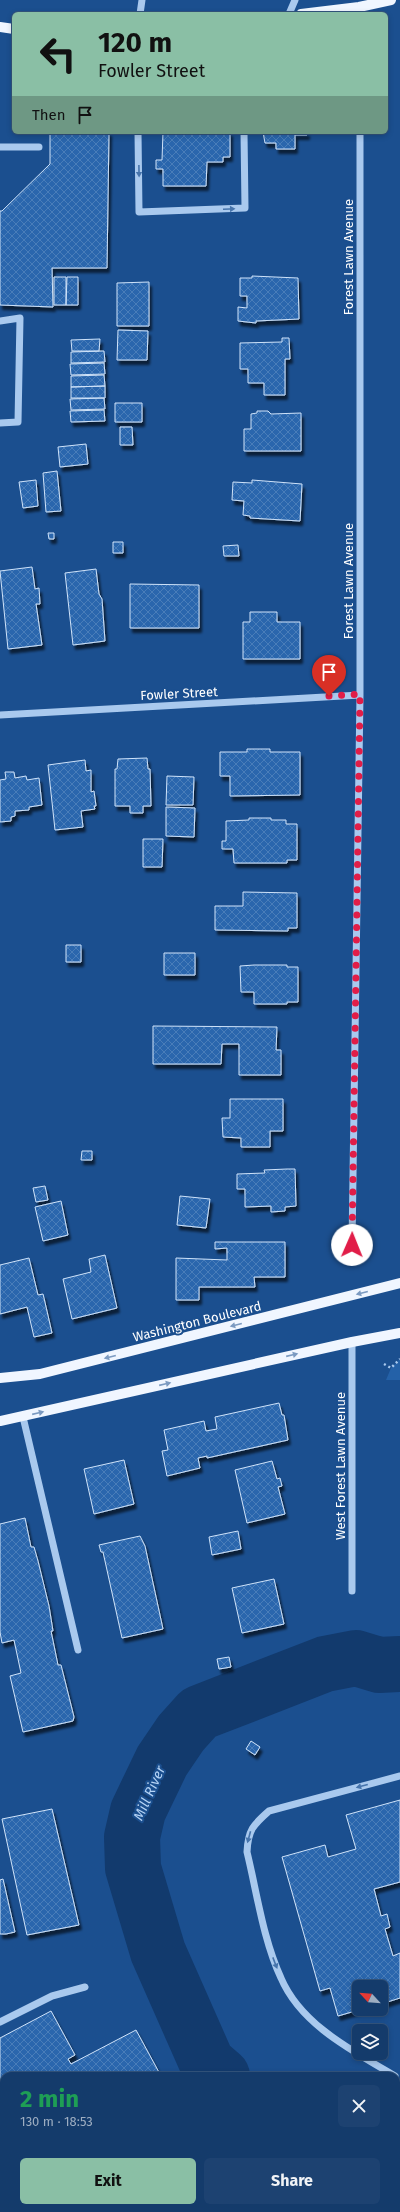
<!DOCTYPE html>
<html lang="en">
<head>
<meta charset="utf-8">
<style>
  :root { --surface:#143b6b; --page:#1d4271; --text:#f1f3f6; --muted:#9dadc1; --line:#33557e; --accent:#8abfa5 }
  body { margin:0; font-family:"Fira Sans",sans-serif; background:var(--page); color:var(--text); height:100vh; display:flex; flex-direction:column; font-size:15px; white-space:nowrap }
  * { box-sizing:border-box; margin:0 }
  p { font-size:13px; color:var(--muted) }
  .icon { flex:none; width:22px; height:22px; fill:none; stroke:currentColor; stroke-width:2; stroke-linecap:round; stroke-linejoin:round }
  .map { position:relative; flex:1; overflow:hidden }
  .drawer { position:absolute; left:0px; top:2072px; width:400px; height:140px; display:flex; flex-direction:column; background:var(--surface); border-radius:12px 12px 0 0; box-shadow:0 2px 6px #0003,0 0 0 1px var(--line) }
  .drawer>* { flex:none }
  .top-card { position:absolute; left:12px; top:12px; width:376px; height:122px; border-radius:6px; box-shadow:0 2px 6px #0003,0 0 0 1px var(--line); background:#8abfa5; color:#111; overflow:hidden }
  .needle { width:26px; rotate:296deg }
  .fabs { position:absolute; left:352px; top:1980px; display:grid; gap:8px }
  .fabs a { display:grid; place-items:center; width:36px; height:36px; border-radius:6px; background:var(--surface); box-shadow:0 2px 6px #0003,0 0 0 1px var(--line); font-size:20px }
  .pin { position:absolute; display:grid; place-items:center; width:34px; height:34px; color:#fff; margin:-41px -17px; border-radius:50% 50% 50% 0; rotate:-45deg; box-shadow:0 0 4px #0007 }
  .pin .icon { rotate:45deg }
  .me { position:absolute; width:44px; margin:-22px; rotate:1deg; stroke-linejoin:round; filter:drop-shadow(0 0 3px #0008) }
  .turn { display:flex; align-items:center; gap:14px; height:84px; padding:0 20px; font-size:18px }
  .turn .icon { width:52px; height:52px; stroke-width:2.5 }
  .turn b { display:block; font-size:28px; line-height:34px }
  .then { display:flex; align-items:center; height:38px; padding:0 20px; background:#0003; gap:8px; font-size:15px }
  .round { display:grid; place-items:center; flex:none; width:42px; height:42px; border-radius:6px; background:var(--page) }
  .summary { display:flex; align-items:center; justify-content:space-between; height:68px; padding:0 20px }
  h1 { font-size:24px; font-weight:700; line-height:30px; color:#1e9e55 }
  .cta { display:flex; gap:8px; margin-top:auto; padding:8px 20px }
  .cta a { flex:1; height:46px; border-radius:6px; background:var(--accent); color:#111; font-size:16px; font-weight:700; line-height:46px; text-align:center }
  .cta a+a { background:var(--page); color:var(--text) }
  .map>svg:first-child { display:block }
</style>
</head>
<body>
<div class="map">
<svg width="400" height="2212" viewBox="0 0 400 2212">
  <defs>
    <pattern id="building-cross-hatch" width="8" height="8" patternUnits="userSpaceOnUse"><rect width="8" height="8" fill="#2a66ad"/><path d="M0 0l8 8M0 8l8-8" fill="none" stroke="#4a7db9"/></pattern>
    <filter id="shadow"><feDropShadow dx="2.5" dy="4.5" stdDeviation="1" flood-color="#0009"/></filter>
  </defs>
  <rect width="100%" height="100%" fill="#1b4f8f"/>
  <path fill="#2461a8" d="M400 1359V1380H386L391 1368Z"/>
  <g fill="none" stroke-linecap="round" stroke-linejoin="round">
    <path stroke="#123a6d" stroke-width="56" d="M222 2076 207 2063 158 1952 133 1868 132 1837 138 1811 162 1761 181 1733 199 1713 325 1664 356 1658 379 1665 400 1664
      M396 2171 400 2173"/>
  </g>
  <path fill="url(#building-cross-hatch)" stroke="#cfe3fa" filter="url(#shadow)" d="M50 132H109L107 268H52L53 307 0 305V211H2L50 164Z
    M163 132H230V157H223V162H207L206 186H163V169H156V160H162Z
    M263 132H307V135H295V149H276V143H265Z
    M252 276 298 278 299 319 256 321V323L238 321V307L247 308V296H240V278H252Z
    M54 277H66V305H54Z
    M67 277H78V305H66Z
    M149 282V326H117V283Z
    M118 330 148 331 147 360H117Z
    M282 338H289L290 359H285V395H264V383H248V369H240V343L282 342Z
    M100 339 99 351H72L71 340Z
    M104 351 105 362 71 363V352Z
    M104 363 105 374 71 375 70 364Z
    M104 375 105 386 71 387V376Z
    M105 386V398H71V387Z
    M104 398 105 409 71 410 70 399Z
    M115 403H142V422H115Z
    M104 410 105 421 71 422 70 411Z
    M257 411H268L271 414 301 413V451H244V429H251V414L257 413Z
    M120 427H132L133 445H120Z
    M86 444 88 464 60 467 58 447Z
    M57 471 61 511 46 512 43 473Z
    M36 480 38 506 23 508 19 482Z
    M252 480 302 484 300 521 250 518V516L243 515 244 501 232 500 233 482 252 483Z
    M48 533H54V539H49Z
    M113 542H123V553H113Z
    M238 545 239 556H224L223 546Z
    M32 567 35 589 39 588 40 604H36L42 645 8 649 0 571Z
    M96 569 99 594 102 599 105 641 73 645 65 573Z
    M130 584 199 585V628H130Z
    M250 612H277V622H300V659H243V622H250Z
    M247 749H270V752H300V795L230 796V776H220V752H247Z
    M147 758 148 769H150L151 806H143V813H130V806H115V769H117L118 759Z
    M85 760 86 771 91 770V792L94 791 96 806H94L95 809 81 811 83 827 55 830 48 765Z
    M5 772H14L15 778 26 776 27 780 39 778 42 805 29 807V810L15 811V816L11 817V821L0 822V780L6 779Z
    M167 776 194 777 193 805H166Z
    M166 807 195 808 194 837 166 836Z
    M249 818H271V820H286V824H297V860H287V863H234L233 849H222V841H226V821L249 820Z
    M143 839H163L162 867H143Z
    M243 892 297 893V928H288V931L215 930V906H243Z
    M66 945H81V962H66Z
    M164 953H195V975H164Z
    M254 965H287V967H298V1002H287V1004H254V992H241L240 966Z
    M153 1026 277 1027 276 1050H281V1075H239V1044H222L221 1064H153Z
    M230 1099H283V1131H270V1147H241V1138L223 1137 222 1118H230Z
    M82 1151H92V1160H81Z
    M287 1169H295L296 1206 285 1207V1211L271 1212V1206L245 1207V1189H237V1174L265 1173 264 1170Z
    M45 1186 48 1200 36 1202 33 1188Z
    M180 1196 210 1199 206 1228 177 1225Z
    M61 1201 68 1235 43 1241 35 1207Z
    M215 1242H285V1277H254L255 1287H199V1300H176V1258L227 1260V1248L215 1249Z
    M105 1255 117 1308 72 1319 63 1279 91 1272 89 1259Z
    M29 1258 38 1295 43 1294 44 1298 52 1333 34 1337 27 1307 0 1314V1265Z
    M279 1403 282 1415H284L288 1440 207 1458V1456L198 1458 200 1468 167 1476 162 1451 168 1450 164 1430 204 1421 206 1431 217 1429 215 1417Z
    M124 1460 134 1504 94 1514 84 1469Z
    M272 1461 277 1479 280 1478 282 1486 278 1487 285 1514 247 1523 235 1470Z
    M25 1518 31 1547H34L38 1561 49 1606 53 1631H51L58 1665H61L74 1717 73 1721 23 1732 10 1676 21 1673 14 1640 2 1643 0 1632V1524Z
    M238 1531 241 1549 212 1555 209 1537Z
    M140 1536 145 1546 163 1629 122 1638 103 1552H101L99 1545Z
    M274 1579 284 1624 242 1633 232 1588Z
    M229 1657 231 1667 219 1669 217 1659Z
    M251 1741 260 1747 255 1755 246 1749Z
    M400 1800V1882L374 1889 381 1916 387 1914 390 1927 385 1929 393 1956 400 1953V1998L381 2004V1987H359V2009H362L338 2016 330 1988 320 1991 282 1857 325 1845 328 1857 356 1849 346 1815Z
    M52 1809 79 1925 27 1935 2 1819Z
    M3 1879 15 1932 6 1934H0V1880Z
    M51 2011 75 2055 68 2059 71 2064 136 2030 161 2076H4V2129L0 2131V2038Z
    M27 2208H83L85 2212H27L25 2209Z"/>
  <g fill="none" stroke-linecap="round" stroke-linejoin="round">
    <path stroke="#a9c9ee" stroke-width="2.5" stroke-dasharray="2 3" stroke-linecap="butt" d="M384 1364 391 1368 400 1359"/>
    <path stroke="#a9c9ee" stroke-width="7" d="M140 14 142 0
      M289 14 295 0
      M138 132 139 212 245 208 244 132
      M0 147H39
      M0 321 20 318 18 422 0 423
      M0 715 360 695
      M352 1245 360 695V132
      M352 1342V1591
      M23 1417 78 1650
      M0 2022 52 1996 85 1987
      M395 2076C353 2051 301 2025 281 1978 263 1939 257 1893 247 1852 248 1830 253 1825 269 1811L400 1776"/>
    <path stroke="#f0f6ff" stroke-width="10" d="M301 14 359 7 391 0
      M0 27 14 29
      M0 1378 40 1374 400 1283
      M0 1421 352 1342 400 1333"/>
  </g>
  <defs><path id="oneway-solid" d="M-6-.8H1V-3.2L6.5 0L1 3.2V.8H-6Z"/></defs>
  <g fill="#4674ac">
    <use href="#oneway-solid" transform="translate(139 171) rotate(89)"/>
    <use href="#oneway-solid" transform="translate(229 209) rotate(-2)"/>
    <use href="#oneway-solid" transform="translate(362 1786) rotate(165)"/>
    <use href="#oneway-solid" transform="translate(249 1837) rotate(105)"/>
    <use href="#oneway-solid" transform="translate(275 1963) rotate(69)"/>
  </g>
  <g fill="#7b9ac1">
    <use href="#oneway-solid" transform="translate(362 1293) rotate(166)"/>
    <use href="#oneway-solid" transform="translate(236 1325) rotate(166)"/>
    <use href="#oneway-solid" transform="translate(292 1355) rotate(-13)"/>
    <use href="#oneway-solid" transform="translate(110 1357) rotate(166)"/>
    <use href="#oneway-solid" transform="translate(165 1384) rotate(-13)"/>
    <use href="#oneway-solid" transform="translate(38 1413) rotate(-13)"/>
  </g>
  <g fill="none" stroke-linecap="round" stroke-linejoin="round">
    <path stroke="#e11d48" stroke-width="7" stroke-dasharray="0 12.6" d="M329 696 360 694 352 1245"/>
  </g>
  <g text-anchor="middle" stroke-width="4" stroke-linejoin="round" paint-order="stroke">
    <g font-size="13" fill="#fff" stroke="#1b4f8f">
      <text transform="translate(348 257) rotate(-90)" y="5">Forest Lawn Avenue</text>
      <text transform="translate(348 581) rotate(-90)" y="5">Forest Lawn Avenue</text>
      <text transform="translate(179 693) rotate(-3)" y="5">Fowler Street</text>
      <text transform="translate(197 1321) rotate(-14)" y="5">Washington Boulevard</text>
      <text transform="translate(340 1466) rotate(-90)" y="5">West Forest Lawn Avenue</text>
    </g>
    <g font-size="14" font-style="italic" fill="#b5d3f5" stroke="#1b4f8f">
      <text transform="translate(149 1793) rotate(-66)" y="5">Mill River</text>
    </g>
  </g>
</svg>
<div class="fabs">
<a><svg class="needle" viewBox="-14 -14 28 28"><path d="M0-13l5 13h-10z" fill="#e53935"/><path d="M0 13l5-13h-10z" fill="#9dadc1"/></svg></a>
<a><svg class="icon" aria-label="layers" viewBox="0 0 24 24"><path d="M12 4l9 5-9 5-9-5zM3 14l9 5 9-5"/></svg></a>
</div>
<div class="pin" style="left:329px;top:696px;background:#d93025"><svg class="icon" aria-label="arrive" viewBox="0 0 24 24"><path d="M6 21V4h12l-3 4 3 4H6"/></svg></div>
<svg class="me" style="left:352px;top:1245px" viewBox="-20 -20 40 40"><circle r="19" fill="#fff"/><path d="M0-13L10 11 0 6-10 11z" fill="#e11d48"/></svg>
<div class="top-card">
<div class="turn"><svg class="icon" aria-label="left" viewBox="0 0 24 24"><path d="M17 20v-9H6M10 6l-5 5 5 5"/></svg><div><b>120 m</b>Fowler Street</div></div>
<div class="then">Then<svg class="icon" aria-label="arrive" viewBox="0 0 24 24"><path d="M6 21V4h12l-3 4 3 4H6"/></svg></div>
</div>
<section class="drawer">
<div class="summary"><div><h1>2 min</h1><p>130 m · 18:53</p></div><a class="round"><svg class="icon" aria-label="close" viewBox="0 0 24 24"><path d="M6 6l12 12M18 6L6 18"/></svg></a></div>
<div class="cta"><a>Exit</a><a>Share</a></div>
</section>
</div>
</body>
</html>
